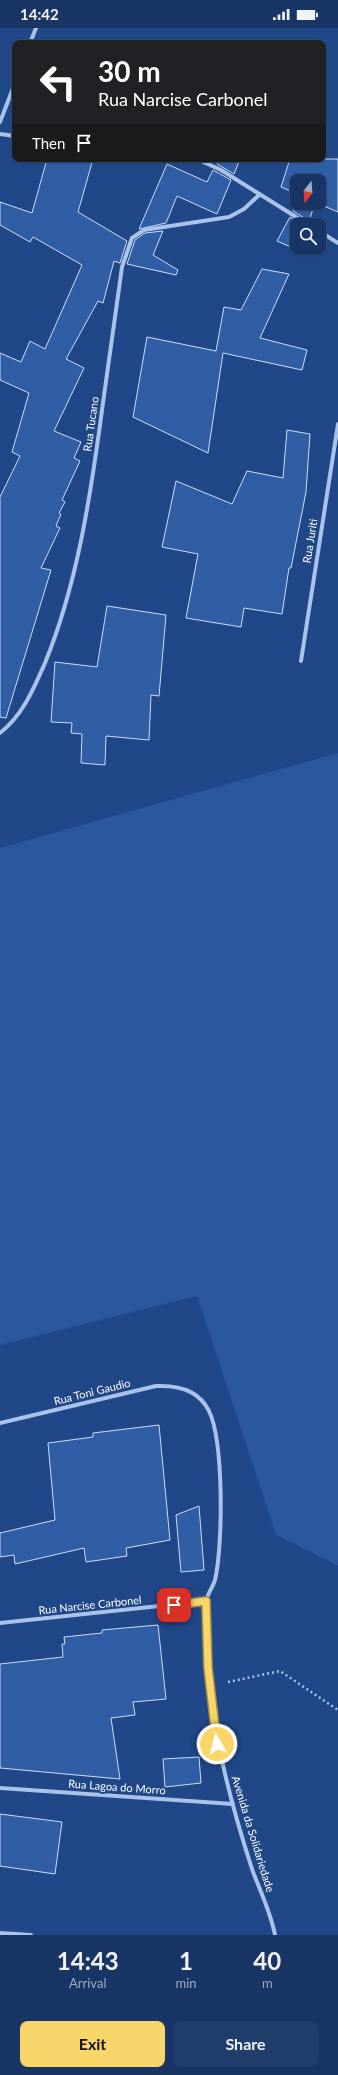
<!DOCTYPE html>
<html lang="en">
<head>
<meta charset="utf-8">
<style>
  :root { --surface:#183565; --page:#213d6b; --text:#f1f3f6; --muted:#9fabbf; --line:#365079; --accent:#f8d669 }
  body { margin:0; font-family:Lato,sans-serif; background:var(--page); color:var(--text); height:100vh; display:flex; flex-direction:column; font-size:15px; white-space:nowrap }
  * { box-sizing:border-box; margin:0 }
  p { font-size:13px; color:var(--muted) }
  .icon { flex:none; width:22px; height:22px; fill:none; stroke:currentColor; stroke-width:2; stroke-linecap:round; stroke-linejoin:round }
  .map { position:relative; height:1907px; overflow:hidden }
  .side { display:flex; flex-direction:column; background:var(--surface); flex:1 }
  .side>* { flex:none }
  .guide { position:absolute; left:12px; top:12px; width:314px; height:122px; border-radius:8px; box-shadow:0 1px 3px #0004,0 0 0 1px var(--line); background:#202124; color:#fff; overflow:hidden }
  .needle { width:26px; rotate:197deg }
  .buttons { position:absolute; left:290px; top:146px; display:grid; gap:8px }
  .buttons a { display:grid; place-items:center; width:36px; height:36px; border-radius:8px; background:var(--surface); box-shadow:0 1px 3px #0004,0 0 0 1px var(--line); font-size:20px }
  .pin { position:absolute; display:grid; place-items:center; width:34px; height:34px; color:#fff; margin:-17px; border-radius:8px; box-shadow:0 2px 6px #0006 }
  .me { position:absolute; width:44px; margin:-22px; rotate:352deg; stroke-linejoin:round; filter:drop-shadow(0 0 3px #0008) }
  .turn { display:flex; align-items:center; gap:14px; height:84px; padding:0 20px; font-size:18px }
  .turn .icon { width:52px; height:52px; stroke-width:2.5 }
  .turn b { display:block; font-size:28px; line-height:34px }
  .then { display:flex; align-items:center; height:38px; padding:0 20px; background:#0003; gap:8px; font-size:15px }
  .eta { display:flex; justify-content:space-evenly; align-items:center; height:68px; text-align:center }
  .eta b { font-size:24px; font-weight:700; line-height:28px }
  .cta { display:flex; gap:8px; margin-top:auto; padding:8px 20px }
  .cta a { flex:1; height:46px; border-radius:8px; background:var(--accent); color:#111; font-size:16px; font-weight:700; line-height:46px; text-align:center }
  .cta a+a { background:var(--page); color:var(--text) }
  .status { display:flex; justify-content:space-between; align-items:center; height:28px; padding:0 20px; background:var(--surface); direction:ltr }
  .status svg { height:11px; fill:currentColor }
  .map>svg:first-child { display:block }
</style>
</head>
<body>
<div class="status"><b>14:42</b><svg viewBox="0 0 49 12"><path d="M0 12V9h3v3zM5 12V6h3v6zM10 12V3h3v9zM15 12V0h3v12zM26 1h20v11H26zM47 4h2v5h-2z"/></svg></div>
<div class="map">
<svg width="338" height="1907" viewBox="0 0 338 1907">
  <rect width="100%" height="100%" fill="#204787"/>
  <path fill="#29589f" d="M338 725V1538L276 1507 197 1268 0 1317V820Z"/>
  <path fill="#2f5ea4" stroke="#cedff8" d="M47 131H93L78 184 127 213 120 235 114 233 103 275 98 273 66 331 84 340 54 403 81 414 74 430 80 433 62 472 65 474 59 485 61 486 56 498 60 500 41 540 51 542 6 690 0 689V469L20 428 12 424 29 365 0 352V325L21 334 30 313 45 321 82 237 33 209 30 214 0 197V174L32 185Z
    M219 131H240L234 146 217 136Z
    M290 131H338V184L317 175H319V153H297V166L281 159Z
    M167 136 207 154 213 142 231 152 217 186 177 168 166 195 139 201Z
    M297 175H315L309 193 293 183Z
    M290 189 302 197H297V219H301L300 223 277 213Z
    M163 203 153 227 178 242 176 247 127 236 135 212 145 205Z
    M262 241 289 246 260 310 307 322 302 342 223 325 208 425 133 389 147 309 216 323 224 279 241 282Z
    M287 402 310 406 306 464 291 540H289L282 586 244 580 241 599 186 590 198 526 162 519 176 453 232 476 247 443 283 450Z
    M107 578 166 587 159 668 151 667 149 712 106 708 105 737 81 735 82 706 71 705 72 695 51 694 55 634 97 639Z
    M159 1397 170 1512 126 1520 127 1528 86 1534 84 1520 15 1536 14 1527 0 1529V1505L55 1492 48 1415 93 1409V1405Z
    M199 1478 204 1542 181 1544 176 1487Z
    M158 1597 166 1671 133 1674 135 1687 111 1690 120 1751 0 1740V1636L63 1629 62 1616H65L64 1609 102 1605V1602Z
    M199 1729 201 1755 165 1759 163 1731Z
    M0 1786 62 1794 55 1846 0 1838Z"/>
  <g fill="none" stroke-linecap="round" stroke-linejoin="round">
    <path stroke="#a9c3ea" stroke-width="2.5" stroke-dasharray="2 3" stroke-linecap="butt" d="M228 1654 280 1643 338 1682"/>
    <path stroke="#a9c3ea" stroke-width="4" d="M30 15 36 0
      M0 94 15 55
      M0 106 15 108
      M197 131 221 142 309 197
      M319 203 338 215
      M301 633 338 396
      M0 705C23 687 34 660 45 635 76 559 89 477 100 397 107 344 115 291 122 239L132 210 144 202 229 189 244 181 259 167
      M0 1395 156 1358C178 1357 199 1362 209 1383 224 1414 223 1518 215 1552 213 1559 207 1566 206 1574 205 1587 207 1601 207 1614 209 1692 228 1767 252 1841 260 1863 271 1885 275 1907
      M0 1595 206 1573
      M0 1760 233 1776
      M0 1905 31 1907"/>
  </g>
  <g fill="none" stroke-linecap="round" stroke-linejoin="round">
    <defs>
      <path id="route" d="M174 1577 206 1573 208 1640 217 1716"/>
    </defs>
    <use href="#route" stroke="#a18b44" stroke-width="10"/>
    <use href="#route" stroke="#f8d669" stroke-width="7"/>
  </g>
  <g text-anchor="middle" stroke-width="4" stroke-linejoin="round" paint-order="stroke">
    <g font-size="11" fill="#fff" stroke="#204787">
      <text transform="translate(91 396) rotate(-82)" y="4">Rua Tucano</text>
      <text transform="translate(310 513) rotate(-81)" y="4">Rua Juriti</text>
      <text transform="translate(92 1364) rotate(-14)" y="4">Rua Toni Gaudio</text>
      <text transform="translate(90 1577) rotate(-6)" y="4">Rua Narcise Carbonel</text>
      <text transform="translate(117 1759) rotate(4)" y="4">Rua Lagoa do Morro</text>
      <text transform="translate(253 1806) rotate(73)" y="4">Avenida da Solidariedade</text>
    </g>
  </g>
</svg>
<div class="buttons">
<a><svg class="needle" viewBox="-14 -14 28 28"><path d="M0-13l5 13h-10z" fill="#e53935"/><path d="M0 13l5-13h-10z" fill="#9fabbf"/></svg></a>
<a><svg class="icon" aria-label="search" viewBox="0 0 24 24"><circle cx="10" cy="10" r="6"/><path d="M15 15l6 6"/></svg></a>
</div>
<div class="pin" style="left:174px;top:1577px;background:#d93025"><svg class="icon" aria-label="arrive" viewBox="0 0 24 24"><path d="M6 21V4h12l-3 4 3 4H6"/></svg></div>
<svg class="me" style="left:217px;top:1716px" viewBox="-20 -20 40 40"><circle r="17" fill="#f8d669" stroke="#fff" stroke-width="3"/><path d="M0-11L8 9 0 5-8 9z" fill="#fff"/></svg>
<div class="guide">
<div class="turn"><svg class="icon" aria-label="left" viewBox="0 0 24 24"><path d="M17 20v-9H6M10 6l-5 5 5 5"/></svg><div><b>30 m</b>Rua Narcise Carbonel</div></div>
<div class="then">Then<svg class="icon" aria-label="arrive" viewBox="0 0 24 24"><path d="M6 21V4h12l-3 4 3 4H6"/></svg></div>
</div>
</div>
<section class="side">
<div class="eta">
<div><b>14:43</b><p>Arrival</p></div>
<div><b>1</b><p>min</p></div>
<div><b>40</b><p>m</p></div>
</div>
<div class="cta"><a>Exit</a><a>Share</a></div>
</section>
</body>
</html>
